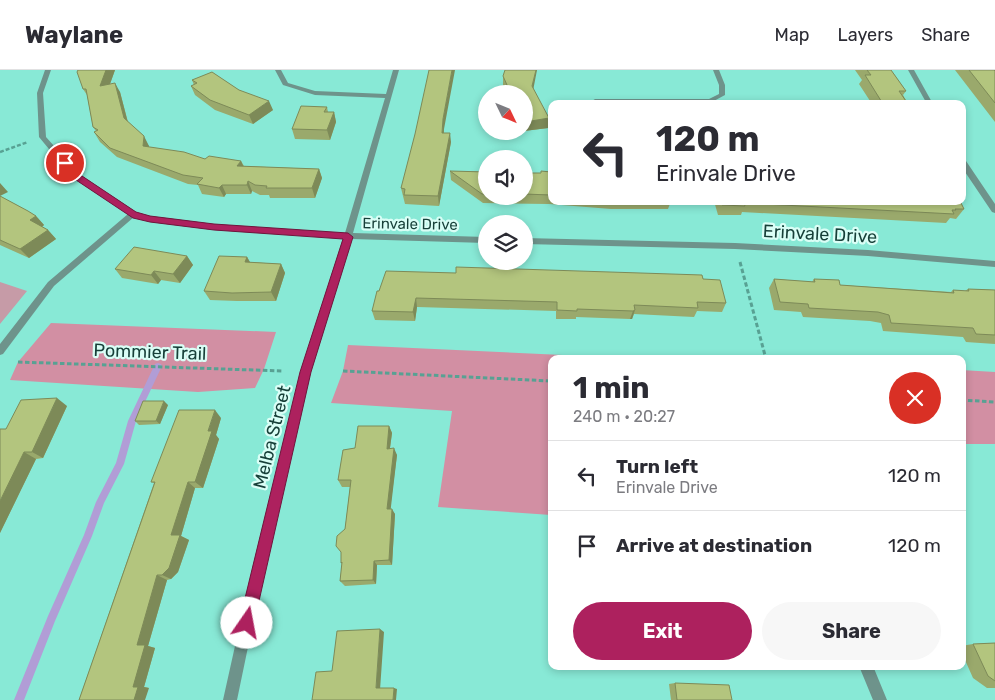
<!DOCTYPE html>
<html lang="en">
<head>
<meta charset="utf-8">
<style>
  :root { --surface:#fff; --page:#f7f7f7; --text:#2b2b33; --muted:#7c7c81; --line:#e1e1e2; --accent:#ad215e }
  body { margin:0; font-family:Rubik,sans-serif; background:var(--page); color:var(--text); height:100vh; display:flex; flex-direction:column; font-size:19px; white-space:nowrap }
  * { box-sizing:border-box; margin:0 }
  p { font-size:16px; color:var(--muted) }
  .icon { flex:none; width:28px; height:28px; fill:none; stroke:currentColor; stroke-width:2; stroke-linecap:round; stroke-linejoin:round }
  .map { position:relative; flex:1; overflow:hidden }
  .panel { position:absolute; left:548px; top:285px; width:418px; height:315px; display:flex; flex-direction:column; background:var(--surface); border-radius:10px; box-shadow:0 2px 8px #0003 }
  .panel>* { flex:none }
  .guide { position:absolute; left:548px; top:30px; width:418px; height:105px; border-radius:10px; box-shadow:0 2px 8px #0003; background:#fff; color:var(--text); overflow:hidden }
  .needle { width:32px; rotate:133deg }
  .controls { position:absolute; left:478px; top:15px; display:grid; gap:10px }
  .controls a { display:grid; place-items:center; width:55px; height:55px; border-radius:50%; background:var(--surface); box-shadow:0 2px 8px #0003; font-size:25px }
  .pin { position:absolute; display:grid; place-items:center; width:42px; height:42px; color:#fff; margin:-21px; border:2px solid #fff; border-radius:50%; box-shadow:0 1px 5px #0007 }
  .me { position:absolute; width:55px; margin:-28px; rotate:12deg; stroke-linejoin:round; filter:drop-shadow(0 0 4px #0008) }
  .turn { display:flex; align-items:center; gap:18px; height:105px; padding:0 25px; font-size:22px }
  .turn .icon { width:65px; height:65px; stroke-width:2.5 }
  .turn b { display:block; font-size:35px; line-height:42px }
  .round { display:grid; place-items:center; flex:none; width:52px; height:52px; border-radius:26px; background:var(--page) }
  .headline { display:flex; align-items:center; justify-content:space-between; height:85px; padding:0 25px }
  h1 { font-size:30px; font-weight:700; line-height:38px }
  .primary-button { display:flex; gap:10px; margin-top:auto; padding:10px 25px }
  .primary-button a { flex:1; height:58px; border-radius:30px; background:var(--accent); color:#fff; font-size:20px; font-weight:700; line-height:58px; text-align:center }
  .primary-button a+a { background:var(--page); color:var(--text) }
  ul { padding:0; list-style:none }
  li { display:flex; align-items:center; gap:15px; height:70px; padding:0 25px; border-top:1px solid var(--line) }
  li div { flex:1 }
  li b { display:block; font-size:19px }
  li em { font-style:normal }
  header { display:flex; align-items:center; gap:30px; box-sizing:border-box; height:70px; padding:0 25px; background:var(--surface); border-bottom:1px solid var(--line) }
  header strong { font-size:24px }
  nav { display:flex; gap:28px; margin-inline-start:auto; font-size:18px }
  .map>svg:first-child { display:block }
</style>
</head>
<body>
<header>
<strong>Waylane</strong>
<nav><a>Map</a><a>Layers</a><a>Share</a></nav>
</header>
<div class="map">
<svg width="995" height="630" viewBox="0 0 995 630">
  <rect width="100%" height="100%" fill="#88e9d6"/>
  <path fill="#c69ba7" d="M0 212 27 221 0 254Z"/>
  <path fill="#d28fa3" d="M51 253 276 262 264 299 255 318 198 322 10 310 18 292Z
    M348 275 650 289H551V445L438 437 452 341 331 333 343 301Z
    M961 300 995 302V374H961Z"/>
  <g fill="none" stroke-linecap="round" stroke-linejoin="round">
    <path fill="#b19dd6" fill-rule="evenodd" d="M158 293 161 294 162 296 136 351 124 394 104 433 92 466 55 551 24 630H14L48 546 84 465 96 432 116 393 128 351 155 294Z"/>
    <path stroke="#58a193" stroke-width="2.5" stroke-dasharray="4 2" stroke-linecap="butt" d="M0 82 28 72"/>
    <path stroke="#58a193" stroke-width="3" stroke-dasharray="4.5 2.5" stroke-linecap="butt" d="M740 192 766 289
      M18 292 282 301
      M343 301 551 311
      M961 330 995 332"/>
    <path fill="#6e938b" fill-rule="evenodd" d="M45 0H51L43 23 46 67 79 104 136 142 150 146 214 154 345 163 385 28 315 25 283 15 275 0H281L288 13 315 21 386 24 393 0H399L353 163 486 167V173L352 169 311 302 265 495 237 630H223L253 495 301 302 343 168 214 160 150 152 134 147 54 216 3 284 0 285V274L48 212 128 144 73 108 39 67 37 23Z
      M713 0H719L725 15V25L712 32 595 33 592 31 595 29H709L719 24V15Z
      M908 0H914L933 34H927Z
      M961 88H964L995 134V143L992 142 961 96Z
      M524 168 735 173 868 180 995 191V197L868 186 735 179 524 174Z
      M859 596H873L887 630H873Z"/>
  </g>
  <path fill="#9aa96c" d="M78 0H115L110 14 120 22 128 52 149 76V77L205 89 241 91 244 96 319 99 322 108 315 128H270L269 125H260L252 121 251 124H226L224 127 202 124 198 115 188 114 117 87 100 72 94 62 96 61 93 57 87 25 83 19Z
    M855 0H891L906 21 903 25 908 34H872L859 14 862 10Z
    M955 0H994L995 1V52Z
    M503 6 533 18 548 58 524 61V24H507L503 15Z
    M192 10 239 20 273 40 253 54 215 40 195 25 191 16 194 15Z
    M327 37 328 42H334L336 52 330 70 295 69 292 59Z
    M444 59V63L451 72 439 136 405 134 401 118Z
    M450 101 486 102V126H524V103H541L551 102V131H671L668 139H611L549 134 483 133 451 110Z
    M0 126 36 146 44 155 42 157 48 160 56 169 29 188 0 175Z
    M714 131H960L964 139 956 149 950 148 946 153 742 142 741 145H718Z
    M187 186 193 195 180 213 161 210 158 214 122 208 115 199Z
    M247 187 250 192 281 194 285 203 276 231H237L210 230 204 221Z
    M703 209 726 233 722 242 697 241 694 247 634 244 632 249H630L576 247V249H556V241L417 237 415 251 375 250 372 241 379 221Z
    M774 209 812 212 814 209 840 215 951 222 953 220 965 221 968 219 995 220V274L966 272 963 267 883 261 881 253 870 251 803 247 801 242 774 240 769 218Z
    M168 335 160 354 139 355 135 351Z
    M67 336 43 388 36 389 0 463 6 359Z
    M221 348 216 365 219 369 207 406 203 418H195L181 466 189 470 178 502 171 509 167 510 148 576 155 578 144 617 149 618 79 630 154 413 151 412Z
    M389 356 392 363 390 378 397 385 390 439 395 444 392 495H377L376 514 345 516 340 511 342 494 341 493 350 417H342L338 410 355 378Z
    M995 573V618H987L973 608 961 581V576L973 574Z
    M675 613 732 630H671L669 614Z"/>
  <path fill="#7d8a58" d="M106 0H115L106 25 100 16Z
    M452 0H455L444 59 443 72 442 63 443 49Z
    M536 0H537L532 26V16Z
    M115 13 120 22 129 57 124 48Z
    M269 31 273 40 253 54 249 45Z
    M334 42 336 52 330 70 327 60Z
    M549 48 548 58 524 61 525 52Z
    M450 63 451 72 439 136 438 126Z
    M144 66 149 76 148 85 143 76Z
    M241 91 245 100 237 96Z
    M319 99 322 108 315 128 312 118Z
    M248 111 252 121 251 124 247 115Z
    M0 113 8 122 0 126Z
    M222 115 226 124 224 127 219 118Z
    M36 146 44 155 38 160 30 150Z
    M48 160 56 169 29 188 20 179Z
    M187 186 193 195 180 213 173 204Z
    M247 187 252 196 245 192Z
    M281 194 285 203 276 231 271 222Z
    M154 201 161 210 158 214 151 205Z
    M416 228 417 237 415 251 413 242Z
    M635 240 632 249H630L633 241Z
    M57 328 67 336 43 388 32 382Z
    M164 331 168 335 160 354 156 351Z
    M215 340 221 348 216 365 219 369 203 418 195 412 208 361Z
    M389 356 392 363 389 385 387 379Z
    M394 378 397 385 390 445 387 439Z
    M24 382 36 389 0 463V431Z
    M188 412 195 418 181 466 189 470 178 502 171 509 162 505 171 465Z
    M392 439 395 444 392 495 389 490Z
    M374 491 377 495 376 514 373 510Z
    M157 505 167 510 148 576 155 578 144 617 149 618 145 630H134L133 617 137 575Z
    M380 559 384 562 380 620 376 618Z
    M394 618 397 619 396 630H393Z"/>
  <path fill="#b3c57e" stroke="#7d8a58" d="M78 0H106L100 16 115 13 124 48 144 66 143 76 184 82 205 89 209 86 241 91 237 96 319 99 312 118H266L267 116 255 115 248 111 247 115H222L219 118 197 114 203 108 183 105 110 78 94 62 98 60 93 57 86 19H83L77 2Z
    M429 0H452L443 49 442 63H450L438 126 404 125 405 119 401 118 415 64Z
    M505 0H536L532 16 549 48 525 52 524 50V24H511L503 6Z
    M867 0H891L906 21H899L908 34H883L865 5H871Z
    M969 0H994L995 1V33Z
    M212 2 239 20 269 31 249 45 210 30 191 16 197 13 192 10Z
    M301 36 327 37 324 42H334L327 60 292 59Z
    M450 101 486 102V124H482Z
    M541 101 551 102V125L524 124V103H541Z
    M0 126 28 141 36 146 30 150 48 160 20 179 0 170Z
    M720 131H960L964 139H955L956 140H952L954 144 744 133 745 136 722 135Z
    M134 177 187 186 173 204 154 201 151 205 115 199Z
    M219 186 247 187 245 192 281 194 271 222 232 223 204 221Z
    M456 197 702 205 703 209 720 210 726 233 697 232 698 238 634 235 635 240 633 241 577 239V241L557 240V232L416 228 413 242 372 241 377 221H379L386 201 456 203Z
    M774 209 815 212 814 209 839 210 840 215 954 223 953 220 969 221 968 219 995 220V265L976 264 973 258 891 253 889 245 878 242 809 238 808 234 780 232Z
    M57 328 32 382H24L0 431V359H6L21 330Z
    M143 331H164L156 351H135Z
    M179 340H215L208 361H212L195 412H188L171 465H180L169 498 162 505H157L137 575H145L133 617H138L134 630H79L155 412H151Z
    M358 356H389L387 379 394 378 387 439H392L389 490 374 491 373 510 340 511 342 492 341 493V482L336 476 337 466 345 459 351 410H338L343 380 355 378Z
    M961 495 964 497 961 502Z
    M380 559 376 618H394L393 630H312L316 602 332 601 337 561Z
    M995 573V611L988 606 973 574Z
    M675 613 729 615 732 630H677Z"/>
  <path fill="#ad215e" stroke="#70153d" d="M65 90 68 91 79 104 136 142 150 146 214 154 348 163 353 167 311 302 254 553 252 558 247 560 242 558 239 553 300 302 343 169 214 160 150 152 133 148 73 108 61 93Z"/>
  <g text-anchor="middle" stroke-width="4.5" stroke-linejoin="round" paint-order="stroke">
    <g font-size="15" fill="#163f38" stroke="#dafef6">
      <text transform="translate(410 154) rotate(1)" y="5">Erinvale Drive</text>
    </g>
    <g font-size="18" fill="#163f38" stroke="#dafef6">
      <text transform="translate(820 164) rotate(3)" y="6">Erinvale Drive</text>
      <text transform="translate(150 282) rotate(2)" y="6">Pommier Trail</text>
      <text transform="translate(272 367) rotate(-76)" y="6">Melba Street</text>
    </g>
  </g>
</svg>
<div class="controls">
<a><svg class="needle" viewBox="-14 -14 28 28"><path d="M0-13l5 13h-10z" fill="#e53935"/><path d="M0 13l5-13h-10z" fill="#7c7c81"/></svg></a>
<a><svg class="icon" aria-label="sound" viewBox="0 0 24 24"><path d="M4 9h4l5-4v14l-5-4H4zM17 9q2 3 0 6"/></svg></a>
<a><svg class="icon" aria-label="layers" viewBox="0 0 24 24"><path d="M12 4l9 5-9 5-9-5zM3 14l9 5 9-5"/></svg></a>
</div>
<div class="pin" style="left:65px;top:93px;background:#d93025"><svg class="icon" aria-label="arrive" viewBox="0 0 24 24"><path d="M6 21V4h12l-3 4 3 4H6"/></svg></div>
<svg class="me" style="left:247px;top:553px" viewBox="-20 -20 40 40"><circle r="19" fill="#fff"/><path d="M0-13L10 11 0 6-10 11z" fill="#ad215e"/></svg>
<div class="guide">
<div class="turn"><svg class="icon" aria-label="left" viewBox="0 0 24 24"><path d="M17 20v-9H6M10 6l-5 5 5 5"/></svg><div><b>120 m</b>Erinvale Drive</div></div>
</div>
<section class="panel">
<div class="headline"><div><h1>1 min</h1><p>240 m · 20:27</p></div><a class="round" style="background:#d93025;color:#fff"><svg class="icon" aria-label="close" viewBox="0 0 24 24"><path d="M6 6l12 12M18 6L6 18"/></svg></a></div>
<ul>
<li><svg class="icon" aria-label="left" viewBox="0 0 24 24"><path d="M17 20v-9H6M10 6l-5 5 5 5"/></svg><div><b>Turn left</b><p>Erinvale Drive</p></div><em>120 m</em></li>
<li><svg class="icon" aria-label="arrive" viewBox="0 0 24 24"><path d="M6 21V4h12l-3 4 3 4H6"/></svg><div><b>Arrive at destination</b></div><em>120 m</em></li>
</ul>
<div class="primary-button"><a>Exit</a><a>Share</a></div>
</section>
</div>
</body>
</html>
